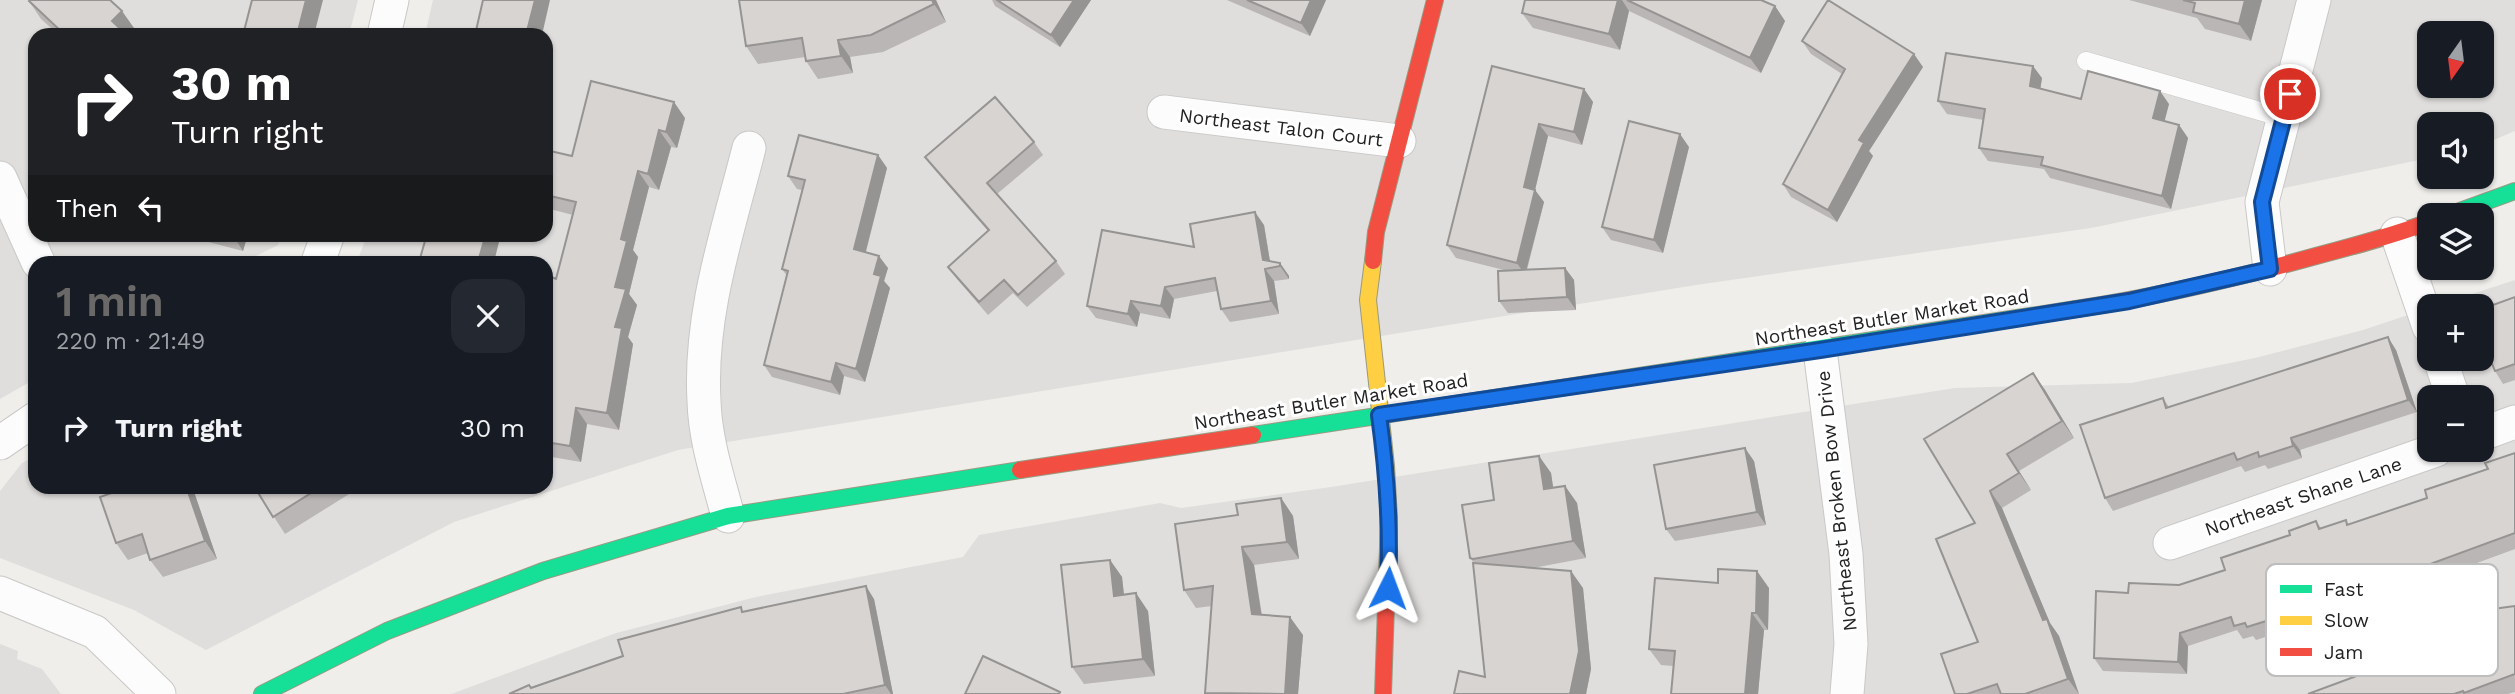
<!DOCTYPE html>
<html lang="en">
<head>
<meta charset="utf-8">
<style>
  :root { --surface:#171b24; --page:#242831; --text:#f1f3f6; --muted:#9ea1a6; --accent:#6a6968 }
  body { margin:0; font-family:"Work Sans",sans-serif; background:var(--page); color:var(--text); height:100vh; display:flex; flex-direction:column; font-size:26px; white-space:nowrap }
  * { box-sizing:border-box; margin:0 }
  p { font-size:23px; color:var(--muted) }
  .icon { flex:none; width:38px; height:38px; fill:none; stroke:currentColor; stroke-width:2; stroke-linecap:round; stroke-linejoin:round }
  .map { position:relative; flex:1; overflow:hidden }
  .details { position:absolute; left:28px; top:256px; width:525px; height:238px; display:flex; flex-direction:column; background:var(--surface); border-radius:21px; box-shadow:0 2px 5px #0004 }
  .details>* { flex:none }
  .hud { position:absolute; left:28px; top:28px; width:525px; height:214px; border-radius:21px; box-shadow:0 2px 5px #0004; background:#202124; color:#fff; overflow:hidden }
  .needle { width:46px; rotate:194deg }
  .fabs { position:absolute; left:2417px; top:21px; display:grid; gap:14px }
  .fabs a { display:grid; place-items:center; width:77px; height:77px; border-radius:14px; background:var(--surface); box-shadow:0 2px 5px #0004; font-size:35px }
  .pin { position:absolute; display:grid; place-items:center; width:60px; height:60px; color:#fff; margin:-30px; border:4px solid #fff; border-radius:50%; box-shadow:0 2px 7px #0007 }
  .me { position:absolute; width:77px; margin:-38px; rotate:3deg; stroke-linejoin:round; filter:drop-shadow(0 0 5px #0008) }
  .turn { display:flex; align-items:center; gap:24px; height:147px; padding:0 28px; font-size:32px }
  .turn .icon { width:91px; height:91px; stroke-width:2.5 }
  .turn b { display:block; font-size:49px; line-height:60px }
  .then { display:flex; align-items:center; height:66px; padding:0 28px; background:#0003; gap:14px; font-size:26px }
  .round { display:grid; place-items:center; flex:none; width:74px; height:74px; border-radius:21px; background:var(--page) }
  .summary { display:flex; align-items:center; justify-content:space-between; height:119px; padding:0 28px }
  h1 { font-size:42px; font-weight:600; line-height:52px; color:var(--accent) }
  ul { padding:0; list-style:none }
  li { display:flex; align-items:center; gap:21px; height:105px; padding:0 28px }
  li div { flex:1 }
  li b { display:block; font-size:26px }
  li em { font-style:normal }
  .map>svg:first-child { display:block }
</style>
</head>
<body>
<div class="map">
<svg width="2515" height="694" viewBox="0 0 2515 694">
  <rect width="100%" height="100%" fill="#f0eeeb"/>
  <path fill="#dfdedc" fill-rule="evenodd" d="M0 0H358L349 35H35V234L282 235 278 245 244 262H35V379L0 399Z
    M433 0H2515V131L2482 145V124H2429V158L2091 228 1696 285 678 450 454 522 206 650 134 610 0 558V491L22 463 35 456V486H546V262H357L367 235 546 234V35H425ZM2429 33H2482V86H2429Z
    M2515 280V694H451L616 633 756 597 963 557 979 535 1160 503 1181 508 1331 487 1955 388 2131 383 2255 358 2363 330 2429 308V359H2482V306H2435ZM2429 397H2482V450H2429Z
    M0 644 18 651 17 659 42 669 61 694H0Z"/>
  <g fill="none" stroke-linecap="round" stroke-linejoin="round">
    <defs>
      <path id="lane" d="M2086 61 2284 118"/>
      <path id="street" d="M384 35 392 0
        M1164 112 1399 141
        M0 178 38 262
        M2397 234 2429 327
        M318 262 328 234
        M2270 269 2262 202 2314 0
        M1820 350 1846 554 1851 644 1847 694
        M2440 359 2453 397
        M2482 434 2515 422
        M0 443 35 419
        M728 516C718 478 705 440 704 401 699 314 728 231 749 148
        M2170 543 2436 450
        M0 593 95 632 159 694"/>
      <path id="fast" d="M2449 215 2515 191
        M1253 435 2076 309
        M262 694 387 631 543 571 728 516 1020 470"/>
      <path id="slow" d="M1373 261 1368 300 1386 466 1389 518"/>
      <path id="jam" d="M1373 261 1376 232 1435 0
        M2076 309C2157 297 2237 278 2316 256 2354 246 2392 236 2429 222
        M1020 470 1253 435
        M1383 694 1389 518"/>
    </defs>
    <use href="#lane" stroke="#c9c8c7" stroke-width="19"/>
    <use href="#street" stroke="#c9c8c7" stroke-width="35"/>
    <use href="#fast" stroke="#999a82" stroke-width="18"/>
    <use href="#slow" stroke="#999a82" stroke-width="18"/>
    <use href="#jam" stroke="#999a82" stroke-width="18"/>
    <use href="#lane" stroke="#fdfcfc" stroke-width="18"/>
    <use href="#street" stroke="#fdfcfc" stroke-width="33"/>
    <use href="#fast" stroke="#16e098" stroke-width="16"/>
    <use href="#slow" stroke="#ffcf43" stroke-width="16"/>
    <use href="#jam" stroke="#f24e42" stroke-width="16"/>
  </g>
  <path fill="#b9b6b5" d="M739 0H936L946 22 883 52 850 57 853 73 818 79 806 61 805 57 758 64 746 46Z
    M992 0H1091L1060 47 995 6Z
    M1227 0H1326L1310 36Z
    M1525 0H1761L1775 6 1785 21 1761 73 1629 11 1620 50 1533 28 1522 13Z
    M2129 0H2262L2251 41 2205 29 2197 18Z
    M29 1 134 28 127 35H59L41 19Z
    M1802 41 1923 67 1869 151 1873 156 1837 222 1791 197 1783 184 1842 74 1811 54Z
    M1492 66 1584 89 1593 102 1582 145 1548 136 1535 190 1544 202 1527 270 1565 268 1574 280 1576 310 1508 313 1499 301 1508 271 1456 258 1447 245Z
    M2042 78 2040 88 2081 99 2169 104 2164 121 2179 125 2188 138 2171 209 2050 178 2044 169 1988 161 1979 148 1984 120 1947 114 1938 101Z
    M685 118 677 148 671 147 659 190 649 187 633 250 638 257 629 294 637 305 628 337 633 344 619 430 587 424 581 462 546 456V308L556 279 573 215 546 208V150L572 156Z
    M1034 142 1043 155 997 194 1056 261 1065 274 1027 307 1013 293 988 315 957 279 948 267 988 231 934 169 925 157Z
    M1689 147 1663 253 1611 240 1602 227Z
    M878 155 887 168 866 252 888 268 884 281 890 288 865 382 844 376 840 395 772 377 764 365 787 276 782 269 802 190 797 189 788 176Z
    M1264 225 1270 261 1280 263 1289 276V279L1274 281 1279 314 1230 322 1221 309 1217 291 1174 299 1170 319 1140 313 1137 327 1096 318 1087 306 1194 247Z
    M178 234H248L243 251Z
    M2515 297V380L2503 384 2495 371 2492 365 2490 366 2482 353Z
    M2396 350 2417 412 2300 450 2302 458 2268 469 2265 465 2245 472 2241 466 2113 511 2105 498 2163 398 2169 407Z
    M2033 373 2045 390 2074 438 2019 471 2031 490 2002 508 2050 623 2059 636 2079 694H1955L1978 642 1975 523Z
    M2515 453V549L2409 588 2412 597 2326 626 2321 619 2256 640 2253 636 2243 639 2237 630 2188 646 2187 674 2103 671 2094 658 2128 593 2179 585 2225 570 2316 521 2321 528 2349 525 2427 498 2488 469Z
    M1539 456 1551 473 1553 488 1565 486 1577 503 1586 558 1533 568 1583 588 1591 669 1586 694H1454L1485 677 1474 563 1470 558 1494 500Z
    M1754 461 1766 525 1675 541 1666 529Z
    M192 486 217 559 163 577 150 560 148 553 128 560 116 543Z
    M254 486H362L285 534Z
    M1281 498 1293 516 1299 559 1254 565 1262 615 1303 635 1298 694H1205L1212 606 1196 608 1184 590 1238 515Z
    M1110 560 1122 577 1124 595 1148 611 1155 676 1084 684 1072 667Z
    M1718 583 1769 588 1768 630H1764L1758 694H1671L1673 666 1661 665 1649 649Z
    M874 599 893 694H509L529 685 531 687 623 656 744 612Z
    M2515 606V692L2508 694H2308L2446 643Z"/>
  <path fill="#969493" d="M306 0H323L314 35H297Z
    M535 0H550L542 35H526Z
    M932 0H936L946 22 934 4Z
    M1074 0H1091L1060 47 1051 35Z
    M1311 0H1326L1310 36 1301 23Z
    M1618 0H1622L1629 11 1620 50 1609 34Z
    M2245 0H2262L2251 41 2239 24Z
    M1775 6 1785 21 1761 73 1750 58Z
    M122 11 134 28 127 35 112 21Z
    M838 40 850 57 853 73 841 56Z
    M1914 54 1923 67 1869 151 1873 156 1837 222 1828 210 1859 140Z
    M2033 66 2042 78 2039 98 2030 86Z
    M1584 89 1593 102 1582 145 1574 132Z
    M2160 91 2169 104 2162 131 2153 118Z
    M674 102 685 118 677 148 666 132Z
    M1539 124 1548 136 1535 190 1544 202 1525 275 1517 263 1524 187Z
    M2179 125 2188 138 2171 209 2162 196Z
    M659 130 671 147 659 190 648 174Z
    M1680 134 1689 147 1663 253 1654 240Z
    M878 155 887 168 863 262 854 249Z
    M638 171 649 187 633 250 638 257 629 294 637 305 628 337 633 344 619 430 607 413 615 327V287L621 239Z
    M1255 212 1264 225 1271 268 1263 260Z
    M232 234H248L243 251Z
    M486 234H501L494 262H478Z
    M879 256 888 268 884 281 890 288 865 382 856 369 874 274Z
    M1280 263 1289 276V279L1280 266Z
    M1565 268 1574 280 1576 310 1567 297Z
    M1265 269 1274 281 1279 314 1271 301Z
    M1165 287 1174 299 1170 319 1161 306Z
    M1131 301 1140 313 1137 327 1128 314Z
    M2388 337 2396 350 2417 412 2408 400Z
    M836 363 844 376 840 395 831 382Z
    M2033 373 2045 390 2074 438 2062 421Z
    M576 408 587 424 581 462 570 446Z
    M2291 438 2300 450 2302 458 2293 446Z
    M1745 448 1754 461 1766 525 1757 512Z
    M2007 454 2019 471 2031 490 2019 473Z
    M1539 456 1551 473 1556 506 1544 489Z
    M186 486H192L217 559 205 541Z
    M1565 486 1577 503 1586 558 1573 541Z
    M1990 491 2002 508 2050 623 2059 636 2079 694 2068 679Z
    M1281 498 1293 516 1299 559 1287 542Z
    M1242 547 1254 565 1264 632 1252 614Z
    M1110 560 1122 577 1126 614 1114 596Z
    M1571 571 1583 588 1591 669 1586 694H1570Z
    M1757 571 1769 588 1768 630 1756 613Z
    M2400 575 2409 588 2412 597 2403 584Z
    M866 586 874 599 893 694H891L885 685Z
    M1136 593 1148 611 1155 676 1143 659Z
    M1752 613 1764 630 1758 694H1745Z
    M1290 617 1303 635 1298 694H1285Z
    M2180 633 2188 646 2187 674 2178 662Z"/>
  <path fill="#d7d4d2" stroke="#969493" stroke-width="2" d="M30 0H110L122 11 112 21 127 35H65L29 1Z
    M252 0H306L297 35H243Z
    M483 0H535L526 35H475Z
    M739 0H932L934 4 871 35 838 40 841 56 806 61 802 38 746 46Z
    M997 0H1074L1051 35Z
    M1247 0H1311L1301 23Z
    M1525 0H1618L1609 34 1522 13Z
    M1627 0H1761L1775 6 1750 58Z
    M1828 0 1914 54 1859 140 1864 143 1828 210 1783 184 1845 69 1802 41Z
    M2183 0H2245L2239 24 2193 12 2195 3Z
    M1946 53 2033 66 2030 86 2081 99 2088 71 2160 91 2153 118 2179 125 2162 196 2041 165 2043 157 1979 148 1985 109 1938 101Z
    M1492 66 1584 89 1574 132 1539 124 1524 187 1535 190 1517 263 1447 245Z
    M591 81 674 102 666 132 659 130 648 174 638 171 621 239 627 241 615 287 626 289 615 327 622 328 607 413 576 408 570 446 546 442V308L551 277 556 279 576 202 546 195V150L572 156Z
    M995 97 1034 142 987 183 1056 261 1018 295 1004 280 979 302 948 267 989 230 925 157Z
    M1629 121 1680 134 1654 240 1602 227Z
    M799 135 878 155 854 249 879 256 874 274 881 276 856 369 836 363 831 382 764 365 788 271 782 269 805 180 788 176Z
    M1255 212 1263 260 1280 263V266L1265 269 1271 301 1221 309 1215 278 1165 287 1161 306 1131 301 1128 314 1087 306 1102 230 1194 247 1190 224Z
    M427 234H486L478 262H419Z
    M1565 268 1567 297 1499 301 1498 271Z
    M2515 297V364L2495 371 2487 351 2482 353V309Z
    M2388 337 2408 400 2291 438 2293 446 2259 457 2258 452 2237 460 2234 453 2105 498 2080 425 2163 398 2166 408Z
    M2033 373 2062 421 2007 454 2019 473 1990 491 2043 620 2047 619 2068 679 2025 694H2001L1997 684 1967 694H1955L1941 654 1978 642 1936 539 1975 523 1924 439Z
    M1745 448 1757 512 1666 529 1654 465Z
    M2515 453V533L2400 575 2403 584 2317 614 2314 606 2247 627 2245 623 2234 626 2231 617 2180 633 2178 662 2094 658 2096 591 2128 593 2129 583 2179 585 2225 570 2221 558 2290 535 2289 531 2316 521 2319 529 2346 520 2347 525 2427 498 2425 490 2488 469 2485 463Z
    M1539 456 1544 489 1565 486 1573 541 1473 559 1470 558 1462 505 1494 500 1489 463Z
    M186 486 205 541 150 560 142 534 116 543 100 497 131 486Z
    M254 486H322L273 517Z
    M1281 498 1287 542 1242 547 1252 614 1290 617 1285 694 1205 693 1213 586 1184 590 1175 524 1238 515 1236 504Z
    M1110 560 1114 596 1136 593 1143 659 1072 667 1061 565Z
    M1473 563 1571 571 1579 651 1570 694H1454L1459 671 1485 677Z
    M1718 569 1757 571 1756 613H1752L1745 694H1671L1675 651 1649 649 1655 578 1718 583Z
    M866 586 885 685 843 694H509L529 685 531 688 623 656 618 640 741 607 742 612Z
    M2515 606V674L2464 693 2463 691 2454 694H2308L2446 643 2439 625 2478 611Z
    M983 656 1060 692 1059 694H965Z"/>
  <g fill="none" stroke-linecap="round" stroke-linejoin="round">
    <defs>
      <path id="route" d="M1388 588C1391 529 1387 473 1379 415L1820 350 2129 301 2270 269 2262 202 2290 94"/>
    </defs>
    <use href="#route" stroke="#114b97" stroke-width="18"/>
    <use href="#route" stroke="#1a73e8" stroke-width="12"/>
  </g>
  <g text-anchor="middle" stroke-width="6" stroke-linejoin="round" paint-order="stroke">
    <g font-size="19" fill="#222" stroke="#fff">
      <text transform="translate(1281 127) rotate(7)" y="7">Northeast Talon Court</text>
      <text transform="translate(1892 317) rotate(-9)" y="7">Northeast Butler Market Road</text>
      <text transform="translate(1331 401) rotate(-9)" y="7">Northeast Butler Market Road</text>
      <text transform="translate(2303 496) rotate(-19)" y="7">Northeast Shane Lane</text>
      <text transform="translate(1836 501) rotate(-96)" y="7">Northeast Broken Bow Drive</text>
    </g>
  </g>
  <rect x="2266" y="564" width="232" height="112" rx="10" fill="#fff" stroke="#bdbdbd" stroke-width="2"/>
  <rect x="2280" y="585" width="32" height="8" fill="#16e098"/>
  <rect x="2280" y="616" width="32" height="9" fill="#ffcf43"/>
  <rect x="2280" y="648" width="32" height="8" fill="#f24e42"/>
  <g font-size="19" fill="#222">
    <text x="2324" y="596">Fast</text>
    <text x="2324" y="627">Slow</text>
    <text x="2324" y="659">Jam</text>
  </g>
</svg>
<div class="fabs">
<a><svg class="needle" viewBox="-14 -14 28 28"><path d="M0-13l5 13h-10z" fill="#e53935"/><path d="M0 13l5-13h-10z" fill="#9ea1a6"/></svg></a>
<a><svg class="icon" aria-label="sound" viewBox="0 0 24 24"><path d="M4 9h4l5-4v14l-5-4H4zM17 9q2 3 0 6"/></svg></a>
<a><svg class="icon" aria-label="layers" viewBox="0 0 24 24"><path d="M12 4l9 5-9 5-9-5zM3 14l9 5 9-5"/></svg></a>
<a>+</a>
<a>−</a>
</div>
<div class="pin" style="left:2290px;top:94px;background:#d93025"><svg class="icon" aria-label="arrive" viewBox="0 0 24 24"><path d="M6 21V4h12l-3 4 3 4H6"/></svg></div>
<svg class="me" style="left:1388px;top:588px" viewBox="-20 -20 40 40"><path d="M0-17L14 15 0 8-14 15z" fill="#1a73e8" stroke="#fff" stroke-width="4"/></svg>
<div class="hud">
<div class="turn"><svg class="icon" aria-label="right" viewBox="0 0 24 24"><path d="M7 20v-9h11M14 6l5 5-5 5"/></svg><div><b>30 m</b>Turn right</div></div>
<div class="then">Then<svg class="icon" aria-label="left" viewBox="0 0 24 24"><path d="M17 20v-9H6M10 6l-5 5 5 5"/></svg></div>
</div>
<section class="details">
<div class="summary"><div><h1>1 min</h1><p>220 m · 21:49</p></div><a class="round"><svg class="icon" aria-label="close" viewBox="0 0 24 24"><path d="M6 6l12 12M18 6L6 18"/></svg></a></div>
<ul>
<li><svg class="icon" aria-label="right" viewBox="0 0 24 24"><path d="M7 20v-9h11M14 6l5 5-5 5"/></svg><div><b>Turn right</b></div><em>30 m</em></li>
</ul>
</section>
</div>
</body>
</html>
